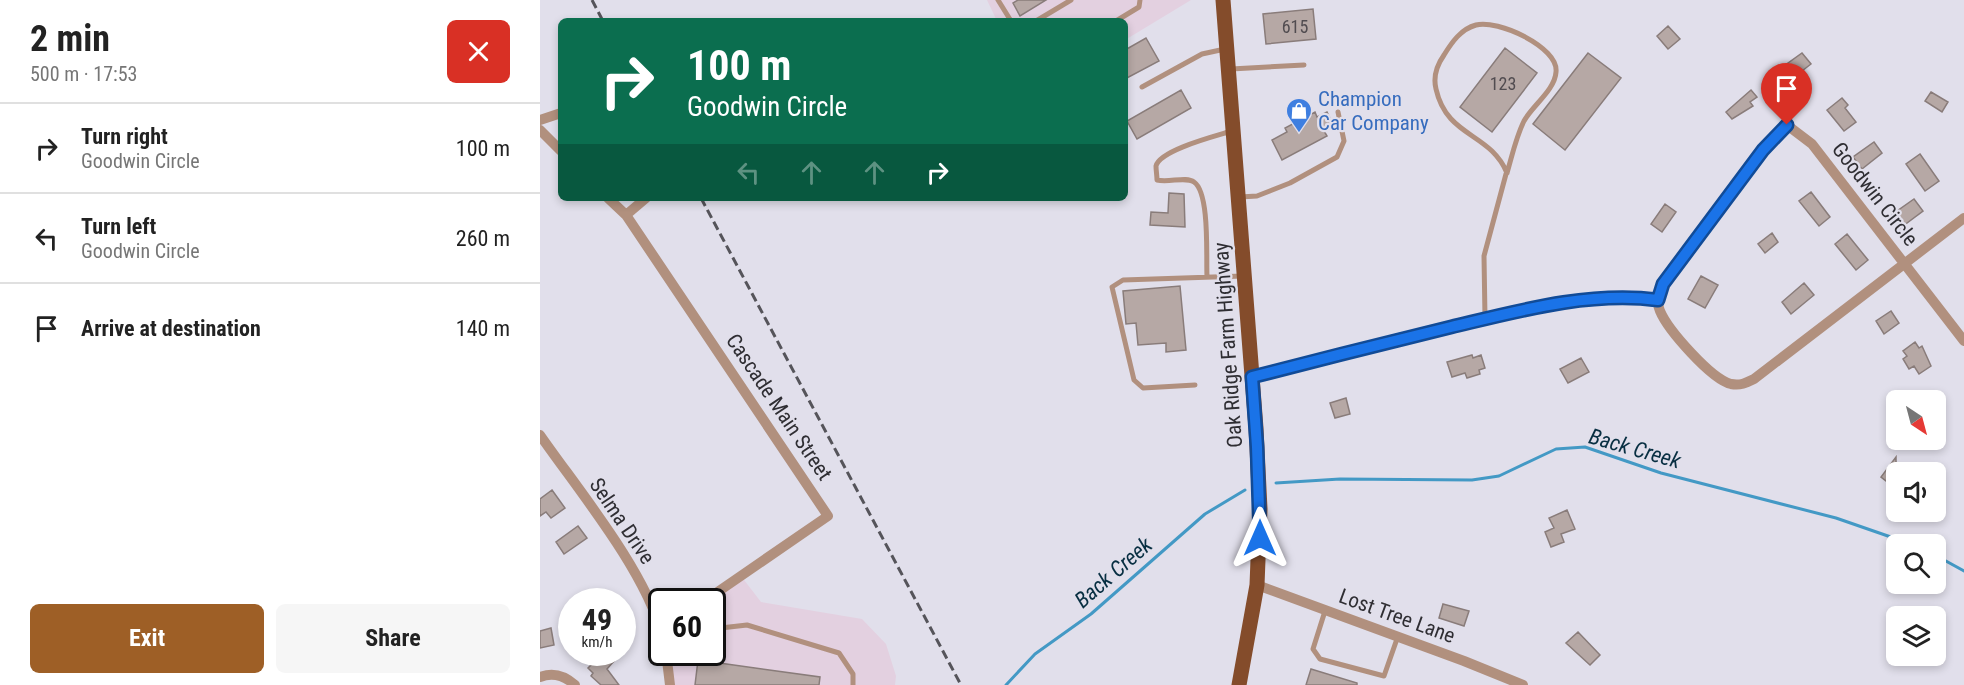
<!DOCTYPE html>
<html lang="en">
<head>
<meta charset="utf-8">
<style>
  :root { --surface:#fff; --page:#f6f6f6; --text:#222; --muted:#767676; --line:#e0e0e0; --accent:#9e5f26 }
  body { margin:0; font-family:"Roboto Condensed",sans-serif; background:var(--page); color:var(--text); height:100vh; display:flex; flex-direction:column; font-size:22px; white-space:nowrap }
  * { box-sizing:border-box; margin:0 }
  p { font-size:20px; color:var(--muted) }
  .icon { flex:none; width:33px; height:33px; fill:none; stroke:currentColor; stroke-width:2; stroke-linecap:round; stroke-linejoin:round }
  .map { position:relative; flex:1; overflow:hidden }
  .sheet { display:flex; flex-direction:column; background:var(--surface); width:540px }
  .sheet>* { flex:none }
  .guide { position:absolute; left:18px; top:18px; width:570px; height:183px; border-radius:9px; box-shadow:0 3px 9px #0003; background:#0b6e4f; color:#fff; overflow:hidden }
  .needle { width:39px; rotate:144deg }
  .controls { position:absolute; left:1346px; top:390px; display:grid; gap:12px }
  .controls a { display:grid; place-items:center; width:60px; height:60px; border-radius:9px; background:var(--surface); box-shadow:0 3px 9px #0003; font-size:30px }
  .speed { position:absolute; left:18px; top:588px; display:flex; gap:12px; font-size:30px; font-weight:700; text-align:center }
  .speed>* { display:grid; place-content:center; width:78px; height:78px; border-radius:50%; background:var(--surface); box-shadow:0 3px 9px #0003; line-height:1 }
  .speed small { font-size:15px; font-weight:400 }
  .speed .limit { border:3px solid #111; border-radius:9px; background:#fff; color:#111 }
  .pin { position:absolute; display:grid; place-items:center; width:51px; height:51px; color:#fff; margin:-62px -26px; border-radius:50% 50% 50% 0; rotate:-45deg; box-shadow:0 0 6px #0007 }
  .pin .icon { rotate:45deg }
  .me { position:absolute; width:66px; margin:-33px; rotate:0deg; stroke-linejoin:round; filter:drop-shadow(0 0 4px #0008) }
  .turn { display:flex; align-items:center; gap:21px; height:126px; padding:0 30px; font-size:27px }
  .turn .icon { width:78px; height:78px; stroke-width:2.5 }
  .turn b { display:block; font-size:42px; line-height:51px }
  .lanes { display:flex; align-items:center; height:57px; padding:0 30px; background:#0003; justify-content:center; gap:30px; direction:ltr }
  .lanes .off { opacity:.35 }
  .round { display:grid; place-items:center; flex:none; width:63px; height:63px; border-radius:9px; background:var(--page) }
  .headline { display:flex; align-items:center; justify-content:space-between; height:102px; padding:0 30px }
  h1 { font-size:36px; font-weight:700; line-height:45px }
  .button { display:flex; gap:12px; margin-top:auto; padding:12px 30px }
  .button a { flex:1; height:69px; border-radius:9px; background:var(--accent); color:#fff; font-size:24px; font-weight:700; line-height:69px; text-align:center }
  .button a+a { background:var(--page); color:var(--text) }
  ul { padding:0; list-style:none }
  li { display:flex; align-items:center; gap:18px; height:90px; padding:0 30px; border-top:2px solid var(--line) }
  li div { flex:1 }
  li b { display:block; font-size:22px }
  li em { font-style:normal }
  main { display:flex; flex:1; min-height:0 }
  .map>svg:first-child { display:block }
</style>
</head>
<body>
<main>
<section class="sheet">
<div class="headline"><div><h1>2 min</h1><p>500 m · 17:53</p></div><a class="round" style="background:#d93025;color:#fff"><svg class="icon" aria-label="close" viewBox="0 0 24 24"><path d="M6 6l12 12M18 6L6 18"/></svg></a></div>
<ul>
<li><svg class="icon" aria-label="right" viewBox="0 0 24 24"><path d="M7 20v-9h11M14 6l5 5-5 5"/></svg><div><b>Turn right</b><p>Goodwin Circle</p></div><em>100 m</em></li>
<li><svg class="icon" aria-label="left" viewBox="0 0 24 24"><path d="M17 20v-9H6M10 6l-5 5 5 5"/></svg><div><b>Turn left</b><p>Goodwin Circle</p></div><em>260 m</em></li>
<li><svg class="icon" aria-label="arrive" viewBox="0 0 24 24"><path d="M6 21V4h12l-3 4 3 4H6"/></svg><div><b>Arrive at destination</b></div><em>140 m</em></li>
</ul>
<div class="button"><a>Exit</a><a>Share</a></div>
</section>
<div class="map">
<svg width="1424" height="685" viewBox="0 0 1424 685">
  <rect width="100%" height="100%" fill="#e1dfeb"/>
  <path fill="#e3d0e0" d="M447 0H651L585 40V21H457Z
    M201 576 221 602 322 619 346 644 356 676 355 685H130L126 653 172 652V602Z"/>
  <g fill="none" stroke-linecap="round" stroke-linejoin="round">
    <path stroke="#4399c5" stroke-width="3" d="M736 483 800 479 932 480 959 476 1016 449 1045 447 1121 473 1296 518 1371 544
      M1395 555 1424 571
      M466 685 495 654 551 614 665 514 705 490"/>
  </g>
  <path fill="#b6a8a5" stroke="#897c7a" stroke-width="1.5" d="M478 0H506L480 16 473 3Z
    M773 9 776 39 726 44 723 14Z
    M1128 26 1140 39 1128 49 1117 36Z
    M606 38 619 61 585 79V50Z
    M965 48 997 73 952 132 920 107Z
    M1048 53 1081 78 1025 150 993 124Z
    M1262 53 1271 64 1253 78 1244 66Z
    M641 90 651 108 597 139 587 121Z
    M1211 90 1217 97 1210 102 1213 106 1192 119 1186 112Z
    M1391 92 1408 102 1402 112 1385 101Z
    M1302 98 1308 105 1305 108 1316 122 1304 131 1287 110Z
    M775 112 777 117 787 112 794 126 784 131 787 136 742 160 732 140 747 132 745 128Z
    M1334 142 1342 153 1322 169 1313 157Z
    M1380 154 1399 181 1385 191 1366 164Z
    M1271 192 1290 217 1279 226 1259 201Z
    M629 193 644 194 645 227 610 225 611 212 628 213Z
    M1374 199 1383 211 1359 229 1350 216Z
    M1125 204 1136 212 1122 232 1111 224Z
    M1232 233 1238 242 1225 253 1218 244Z
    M1307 234 1328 260 1316 270 1295 244Z
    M1161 276 1178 285 1165 308 1148 299Z
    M1264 283 1274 295 1251 314 1242 302Z
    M640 286 646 350 626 352V343L598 345 596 323 586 324 583 291Z
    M1351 311 1359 323 1344 334 1336 321Z
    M1375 342 1379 348 1382 346 1391 366 1379 374 1374 366 1369 369 1363 359 1367 356 1363 351Z
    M932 355 933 358 941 355 945 368 939 370 940 374 927 378 925 373 912 377 907 362Z
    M1041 358 1049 372 1028 383 1020 369Z
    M806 398 810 414 795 418 790 403Z
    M1356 457V462L1370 472H1356L1350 484 1341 477Z
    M12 490 25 508 11 518 6 512 0 516V499Z
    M1027 510 1035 529 1021 534 1024 542 1011 547 1005 532 1014 528 1009 518Z
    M38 526 47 538 24 554 16 542Z
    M903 604 929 611 924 626 899 618Z
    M11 628 14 645 0 648V631Z
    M1038 632 1060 655 1050 665 1026 643Z
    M53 652H64L74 661 67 669 79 685H61L51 676 53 673 48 668 52 664 47 659Z
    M158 660 280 677 279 685H155Z
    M771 669 817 683V685H766Z"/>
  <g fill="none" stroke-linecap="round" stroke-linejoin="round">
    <path stroke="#b1907e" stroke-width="5" d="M458 0 471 21
      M496 21 531 0
      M576 21 599 7 600 0
      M691 69 764 65
      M602 87 662 54 685 49
      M700 197 717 196 750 183 797 157 804 141 798 112
      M667 277C666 257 670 193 654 182 646 176 629 183 617 180 617 176 616 170 616 166 620 150 676 136 692 131
      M945 318 944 256 966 174 967 173C972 156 976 137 984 121 992 106 1015 90 1016 72 1019 47 957 19 936 25 921 29 912 42 904 55 897 65 893 77 896 89 907 138 950 132 967 173
      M655 385 603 388 594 380 572 287 583 280 703 276
      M785 611 773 649 780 659 844 676 858 636
      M172 629 207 625 299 653 313 674V685"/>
    <path stroke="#b1907e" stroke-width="10" d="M0 120 21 113
      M0 130 21 151
      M68 198 86 215 288 516 163 602
      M86 215 106 198
      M1424 218 1214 379C1206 383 1200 386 1191 384 1171 379 1128 330 1120 311 1116 302 1119 293 1123 284L1223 149 1247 125 1272 144 1424 341
      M712 377C775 360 839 345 902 329 972 312 1046 290 1118 300
      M0 435C39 491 104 569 122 634
      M717 585 924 661 983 685
      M126 652 130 685
      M0 677C13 672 25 676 35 685"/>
    <path stroke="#844c2b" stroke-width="15" d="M683 0 716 428 720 509 717 585 699 685"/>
    <path stroke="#55545a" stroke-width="3" stroke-dasharray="9 4.5" stroke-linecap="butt" d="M52 0 63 21
      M161 198 421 685"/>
  </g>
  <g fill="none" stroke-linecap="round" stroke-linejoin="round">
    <defs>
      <path id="route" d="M720 538 717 447 712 377C778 360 845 343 911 327 978 311 1049 291 1118 300L1123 284 1223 150 1247 125"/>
    </defs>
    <use href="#route" stroke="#114b97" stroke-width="15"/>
    <use href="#route" stroke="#1a73e8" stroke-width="10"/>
  </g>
  <defs>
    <symbol id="shop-pin" viewBox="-11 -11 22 30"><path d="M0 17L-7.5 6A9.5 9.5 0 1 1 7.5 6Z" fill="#3f7fe0" stroke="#e1dfeb"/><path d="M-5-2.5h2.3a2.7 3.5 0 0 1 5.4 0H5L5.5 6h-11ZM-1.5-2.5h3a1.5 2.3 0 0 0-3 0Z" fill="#fff"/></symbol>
  </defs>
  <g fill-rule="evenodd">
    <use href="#shop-pin" x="744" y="96" width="30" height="40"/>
  </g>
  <g text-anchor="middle" stroke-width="4.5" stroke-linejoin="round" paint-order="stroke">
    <g font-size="18" fill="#514c50">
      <text x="755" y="33">615</text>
      <text x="963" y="90">123</text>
    </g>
    <g font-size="21" fill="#366cbe" stroke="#e1dfeb" text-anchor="start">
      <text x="778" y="106">Champion<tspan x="778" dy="24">Car Company</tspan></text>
    </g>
    <g font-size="21" fill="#2f2e33" stroke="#e1dfeb">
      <text transform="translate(1335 194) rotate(52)" y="7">Goodwin Circle</text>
      <text transform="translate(688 345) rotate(-94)" y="7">Oak Ridge Farm Highway</text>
      <text transform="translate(239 407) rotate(56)" y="7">Cascade Main Street</text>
      <text transform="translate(82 521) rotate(56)" y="7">Selma Drive</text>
      <text transform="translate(857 616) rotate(20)" y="7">Lost Tree Lane</text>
    </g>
    <g font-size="22" font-style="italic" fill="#082f42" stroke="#e1dfeb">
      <text transform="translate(1095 448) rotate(16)" y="8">Back Creek</text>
      <text transform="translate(573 572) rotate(-41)" y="8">Back Creek</text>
    </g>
  </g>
</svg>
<div class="controls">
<a><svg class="needle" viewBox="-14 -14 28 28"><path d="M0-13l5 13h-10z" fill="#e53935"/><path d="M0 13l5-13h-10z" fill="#767676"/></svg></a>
<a><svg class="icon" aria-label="sound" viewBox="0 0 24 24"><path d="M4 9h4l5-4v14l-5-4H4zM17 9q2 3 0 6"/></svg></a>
<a><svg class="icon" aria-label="search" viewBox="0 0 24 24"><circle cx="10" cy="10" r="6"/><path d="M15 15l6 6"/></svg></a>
<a><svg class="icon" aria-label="layers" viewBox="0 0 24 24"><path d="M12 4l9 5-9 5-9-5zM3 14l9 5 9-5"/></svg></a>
</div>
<div class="speed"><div>49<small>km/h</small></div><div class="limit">60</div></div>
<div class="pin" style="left:1247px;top:125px;background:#d93025"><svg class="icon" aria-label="arrive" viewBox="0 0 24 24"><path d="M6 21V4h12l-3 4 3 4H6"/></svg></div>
<svg class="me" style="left:720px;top:538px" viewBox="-20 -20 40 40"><path d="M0-17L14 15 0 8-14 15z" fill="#1a73e8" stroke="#fff" stroke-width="4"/></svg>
<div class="guide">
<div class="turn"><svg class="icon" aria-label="right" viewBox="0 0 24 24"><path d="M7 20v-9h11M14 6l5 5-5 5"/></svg><div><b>100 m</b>Goodwin Circle</div></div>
<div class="lanes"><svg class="icon off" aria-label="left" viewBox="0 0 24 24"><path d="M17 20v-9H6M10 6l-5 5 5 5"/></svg><svg class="icon off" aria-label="ahead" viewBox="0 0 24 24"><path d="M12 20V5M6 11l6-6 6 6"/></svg><svg class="icon off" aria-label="ahead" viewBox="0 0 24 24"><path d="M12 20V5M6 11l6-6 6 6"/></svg><svg class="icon" aria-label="right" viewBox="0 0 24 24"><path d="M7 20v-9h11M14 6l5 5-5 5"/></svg></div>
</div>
</div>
</main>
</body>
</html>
